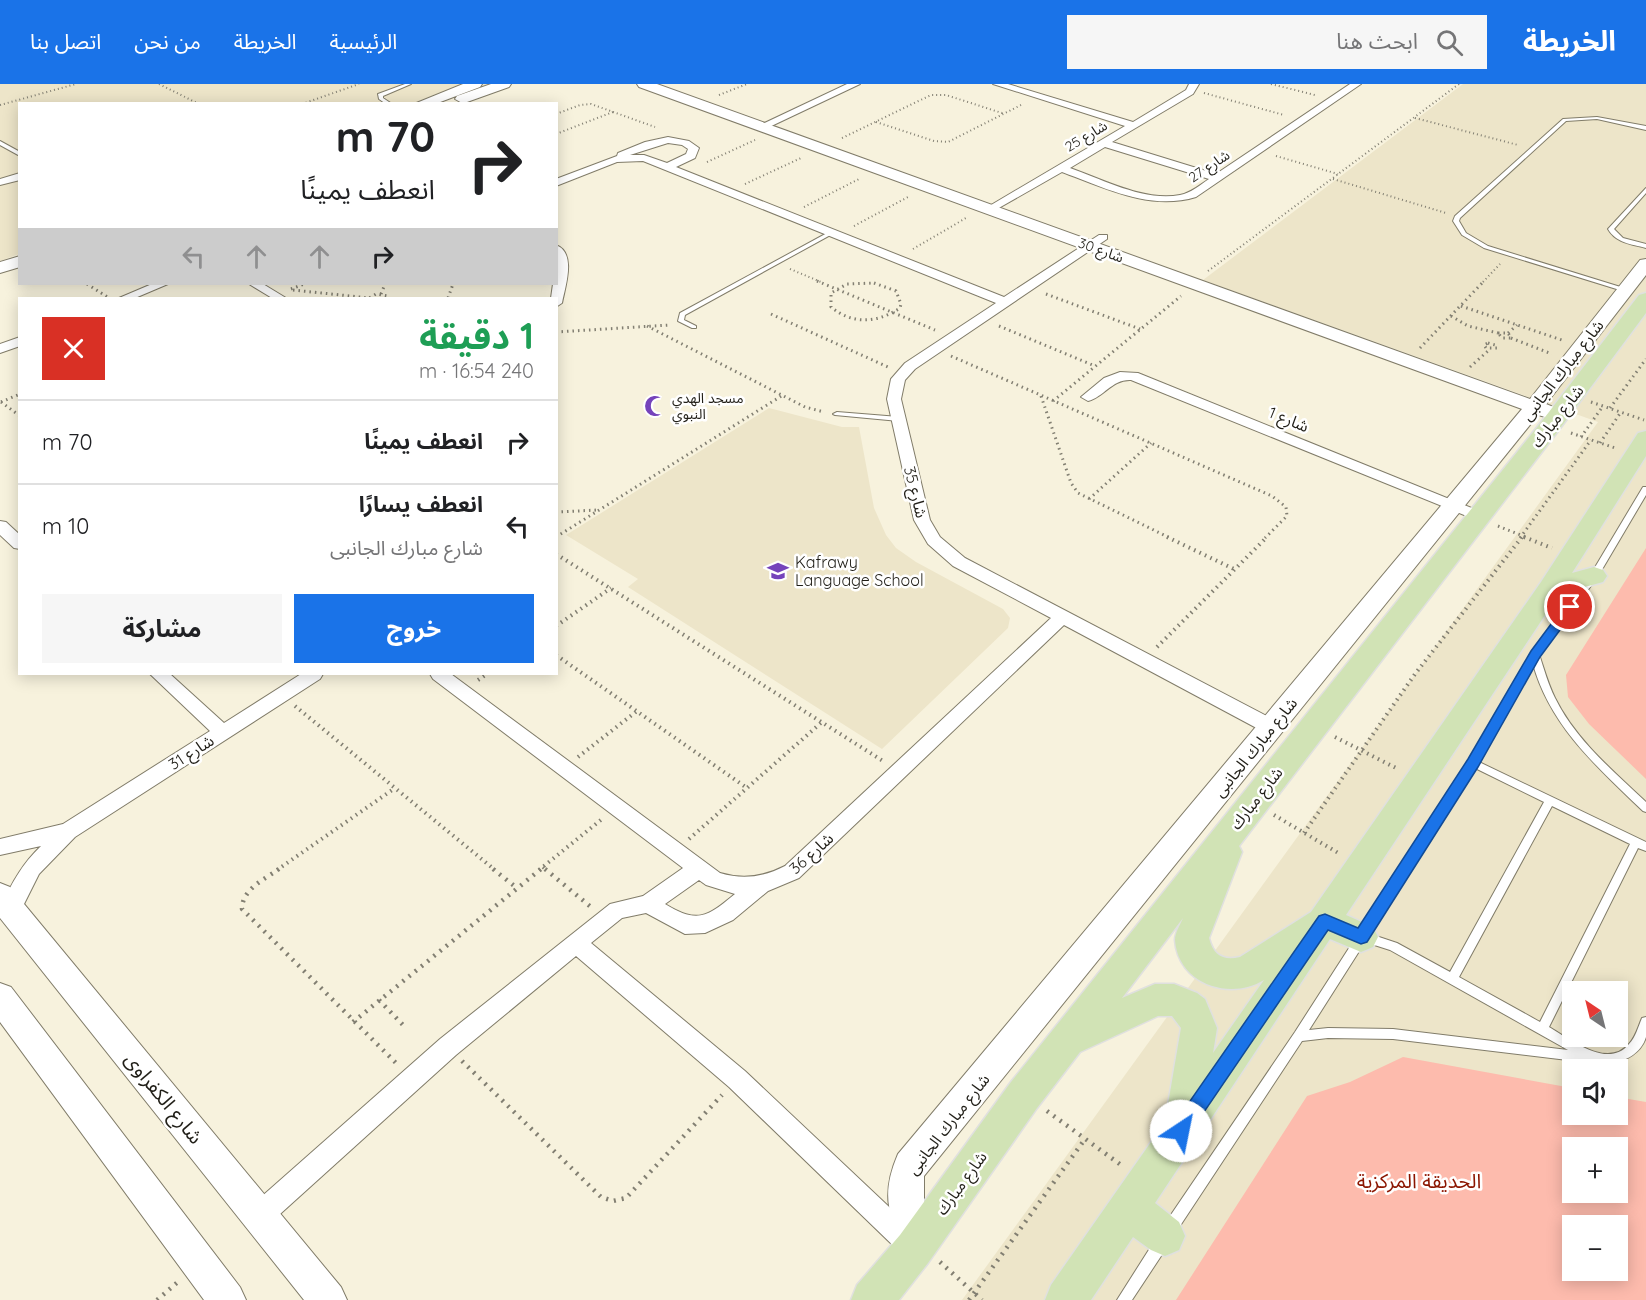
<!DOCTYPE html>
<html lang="ar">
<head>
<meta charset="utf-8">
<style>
  :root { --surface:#fff; --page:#f6f6f6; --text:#202124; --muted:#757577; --line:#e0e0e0; --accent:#1a73e8 }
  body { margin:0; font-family:Quicksand,"Noto Sans Arabic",sans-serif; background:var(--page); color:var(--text); direction:rtl; height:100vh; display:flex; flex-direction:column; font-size:22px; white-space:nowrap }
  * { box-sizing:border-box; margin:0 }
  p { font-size:20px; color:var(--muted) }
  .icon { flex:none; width:33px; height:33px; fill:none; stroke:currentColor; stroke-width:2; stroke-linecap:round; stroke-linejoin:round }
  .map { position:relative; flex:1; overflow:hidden; direction:ltr }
  .panel { position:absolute; left:18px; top:213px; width:540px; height:378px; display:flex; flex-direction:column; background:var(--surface); border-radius:0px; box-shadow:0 3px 15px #0003; direction:rtl }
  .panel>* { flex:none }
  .guide { position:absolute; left:18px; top:18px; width:540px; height:183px; border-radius:0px; box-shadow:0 3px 15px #0003; direction:rtl; background:#fff; color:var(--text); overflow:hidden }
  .needle { width:39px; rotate:325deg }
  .controls { position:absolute; left:1562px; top:897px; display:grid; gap:12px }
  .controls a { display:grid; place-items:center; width:66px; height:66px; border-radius:0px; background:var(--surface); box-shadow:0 3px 15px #0003; font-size:30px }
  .pin { position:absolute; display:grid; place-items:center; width:51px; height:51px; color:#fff; margin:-26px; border:3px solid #fff; border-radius:50%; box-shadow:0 2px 6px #0007 }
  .me { position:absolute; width:66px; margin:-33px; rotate:34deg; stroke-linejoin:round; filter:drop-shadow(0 0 4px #0008) }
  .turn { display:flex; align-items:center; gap:21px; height:126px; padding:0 24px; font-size:27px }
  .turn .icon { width:78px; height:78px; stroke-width:2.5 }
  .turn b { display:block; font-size:42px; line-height:51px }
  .lanes { display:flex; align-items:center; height:57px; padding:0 24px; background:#0003; justify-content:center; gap:30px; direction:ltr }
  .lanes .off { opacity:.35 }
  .round { display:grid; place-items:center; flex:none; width:63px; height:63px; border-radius:0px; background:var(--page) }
  .head { display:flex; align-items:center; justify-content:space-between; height:102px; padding:0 24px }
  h1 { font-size:36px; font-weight:700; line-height:45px; color:#1e9e55 }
  .button { display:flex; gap:12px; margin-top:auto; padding:12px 24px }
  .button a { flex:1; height:69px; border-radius:0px; background:var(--accent); color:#fff; font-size:24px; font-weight:700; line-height:69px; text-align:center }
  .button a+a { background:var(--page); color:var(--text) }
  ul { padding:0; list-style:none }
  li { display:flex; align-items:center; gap:18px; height:84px; padding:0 24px; border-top:2px solid var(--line) }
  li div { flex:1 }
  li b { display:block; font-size:22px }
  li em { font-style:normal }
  header { display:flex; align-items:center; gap:36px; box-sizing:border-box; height:84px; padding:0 30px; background:var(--accent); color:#fff }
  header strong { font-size:28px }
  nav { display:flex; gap:33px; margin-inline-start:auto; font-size:21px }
  .search { width:420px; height:54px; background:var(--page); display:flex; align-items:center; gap:15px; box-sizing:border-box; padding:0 21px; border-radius:0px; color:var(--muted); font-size:22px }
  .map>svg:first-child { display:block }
</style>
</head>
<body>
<header>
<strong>الخريطة</strong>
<div class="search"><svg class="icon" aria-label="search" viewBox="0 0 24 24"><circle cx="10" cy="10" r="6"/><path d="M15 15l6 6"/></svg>ابحث هنا</div>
<nav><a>الرئيسية</a><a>الخريطة</a><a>من نحن</a><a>اتصل بنا</a></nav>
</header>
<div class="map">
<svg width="1646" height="1216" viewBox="0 0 1646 1216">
  <rect width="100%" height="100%" fill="#f7f2dd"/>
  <path fill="#ede5c9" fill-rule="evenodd" d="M0 0H489L435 20H20L19 170 0 177Z
    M1463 0H1646V1216H962L1598 338 1203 196ZM1572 908H1617V952H1572ZM1572 986H1617V1030H1572ZM1572 1064H1617V1108H1572ZM1572 1142H1617V1186H1572Z
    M769 324 842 343H859L874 424 886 451 896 464 916 478 1003 525 1010 534 1008 544 882 665 628 503 638 495 566 451Z"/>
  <path fill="#fdbbad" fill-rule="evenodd" d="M1646 464V695L1589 640 1568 613 1566 591Z
    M1403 973 1572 1004V1030H1617V1013L1646 1018V1216H1176L1307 1012 1350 998ZM1572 1064H1617V1108H1572ZM1572 1142H1617V1186H1572Z"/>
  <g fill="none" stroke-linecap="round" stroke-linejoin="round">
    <defs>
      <path id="lane" d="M405 0H411L383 12V14L392 20H386L379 15 378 10Z
        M1597 33 1646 42V46L1597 35 1566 37 1460 134 1459 137 1466 149 1488 162 1627 205V207H1623L1484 164 1462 151 1453 137 1455 132 1563 35Z
        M0 57 20 68V72L0 61Z
        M1646 104V109L1614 145 1623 154 1646 160V164C1631 160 1616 159 1608 145Z
        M829 148 834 149 685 231 684 236 696 242V244H692L678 237 680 229Z
        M837 328 899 333 903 335 899 337 835 331 833 330Z
        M1643 403H1646V411L1597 494 1539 570C1544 585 1548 600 1555 614 1575 655 1613 687 1646 718V728L1643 727C1598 684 1550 642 1533 580L1479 678 1646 758V767L1638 764 1549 943C1570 955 1608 986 1629 960 1636 953 1638 943 1642 934L1646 933C1646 939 1646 947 1646 953 1641 970 1625 977 1609 981L1393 955 1328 954 1302 957 1174 1151 1169 1152 1164 1151 1163 1146 1164 1141 1295 948 1470 676 1532 568 1591 490ZM1475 684 1544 718 1450 888 1397 859 1370 850ZM1552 722 1630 760 1540 938 1459 893ZM1365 858 1390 866 1568 966 1393 945 1328 944 1309 946Z
        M1162 1152 1167 1153 1168 1158 1167 1163 1132 1216H1117L1157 1153Z"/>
      <path id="street" d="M847 0H860L765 45 756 43Z
        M993 0H1008L1133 38 1186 6 1189 0H1199L1193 10 1112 58 1216 90 1350 0H1361L1196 113C1150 127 1105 104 1062 88L990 129 984 126 986 124 1125 42ZM1105 63 1209 95C1200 101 1191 109 1180 111 1144 118 1102 95 1070 84Z
        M668 53 689 57 699 64 695 74 676 83 1004 213 1099 151H1107V155L915 285 905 296 901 315 930 436 940 453 965 474 1278 638 1280 643 1278 648 1271 650 1264 648 1064 541 799 794 768 807 733 836 705 849 685 850 646 829 622 834 591 859 745 987 922 1154 926 1163 922 1172 913 1176 904 1172 729 1003 576 872 456 971 269 1140 260 1144 251 1140 247 1131 251 1122 440 955 610 820 643 812 683 784 433 595 430 590H451L720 789C743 796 764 793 785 782L1051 534 953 482 928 460 914 436 887 315 891 295 905 279 996 219 643 77 617 78 556 102V95L617 72 618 69 645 58ZM668 59 682 61 688 65 686 70 667 79 644 71H630ZM699 796 706 801 735 810C707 833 698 840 665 820Z
        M20 89V96L0 101V95Z
        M556 161C577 169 565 203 562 219L556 223V214H551L553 200H556Z
        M152 200H168L135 214H119Z
        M249 200H263L286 214H272Z
        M20 253V262L0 269V260Z
        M1120 288 1138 289 1484 429 1487 432 1484 435H1474L1131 296C1112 295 1104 313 1088 317L1081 313 1104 294Z
        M0 437 6 438 20 451V465L14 464 0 451Z
        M150 590H170L224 639 301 590H323L320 595 75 753 39 790 18 832 11 835 4 832 0 826C10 801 22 780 41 762L0 771V755L63 740 210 647Z"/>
      <path id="secondary" d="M463 0H482L480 3 435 20H414Z
        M491 0H511L509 3 467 18 462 19 455 15 457 12Z
        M637 0H657L1530 315 1640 176 1646 175V191L1546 320 1556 324 1559 328 1556 332 1549 334 1538 331 924 1092V1120L937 1158 932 1171 919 1176 906 1171C889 1131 880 1112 898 1070L1522 325 639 3Z
        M20 172V183L0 189V178Z
        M0 799 10 803 341 1203 347 1216H304L0 834Z
        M0 899 11 903 240 1203 246 1216H204L0 938Z"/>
      <path id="primary" d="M1646 209V229L1558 347 1239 762 1242 768 1209 854C1213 871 1223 877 1240 873L1311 828 1541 498 1638 349 1646 347V372L1572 489 1594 483 1603 486 1607 492 1603 498 1559 510 1346 831 1373 843 1378 853 1373 863 1361 868 1330 855 1155 1119 1179 1138 1185 1152 1179 1166 1165 1172 1151 1166 1133 1153 1091 1216H1045L1051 1201 1165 1038 1181 944 1172 932H1158L1080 968 1037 1024 928 1179 899 1216H851L857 1201 900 1151 1011 998 1542 337 1639 211ZM1183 834C1180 841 1175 849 1175 856 1178 900 1230 917 1264 896L1213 969 1217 944 1205 915 1197 909 1174 900H1155L1122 914Z"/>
    </defs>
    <use href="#lane" stroke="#817c69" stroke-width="2"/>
    <use href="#street" stroke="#817c69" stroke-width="2"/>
    <use href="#secondary" stroke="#817c69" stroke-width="2"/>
    <use href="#primary" stroke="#e0e0df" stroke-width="3"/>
    <path stroke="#827f72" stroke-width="2" stroke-dasharray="1 3" stroke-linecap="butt" d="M159 0 199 20
      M1271 0 1315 11
      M1204 9 1284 31
      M719 11 747 0
      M302 20 359 0
      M0 21 76 0
      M556 30 580 21 591 20 655 43
      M1415 34 1518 61
      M876 38 934 57 948 58 1021 21
      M556 50 613 28
      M842 54 931 11H946L1005 30
      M1276 72 1338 90
      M707 78 755 56
      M1333 95 1446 129
      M745 100 801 74
      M804 123 859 95
      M854 142 908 113
      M913 165 966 134
      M790 185 821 198
      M1208 187 1459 0
      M1483 198 1500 180"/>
    <path stroke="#827f72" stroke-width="3" stroke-dasharray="1.5 4" stroke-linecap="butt" d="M817 197 935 246
      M874 199 896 207 901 220 900 224C877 239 853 241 831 223V209L847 200Z
      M87 200 109 214
      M291 205 304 200
      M293 206 369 214 376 210 388 212V214
      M381 210 385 200
      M1046 210 1140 245
      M448 214 453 200
      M1461 222 1562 256
      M771 230 888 283
      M1451 232 1468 242 1498 249
      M647 242 805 323 824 328
      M999 242 1095 282
      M556 248 670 241
      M1498 249H1508L1511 254H1502Z
      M1508 249 1517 241
      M1511 254 1552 270
      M1488 259 1495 261 1497 264H1486L1484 261Z
      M1420 264 1484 197
      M951 272 1272 412 1286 423 1287 432 1265 454
      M1470 283 1489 266
      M1041 312 1071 399 1078 409 1170 454
      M1053 317 1181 212
      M1 318 20 332
      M1 318 20 310
      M1591 318 1644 336
      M1610 324 1646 275
      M1571 349 1615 364
      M1581 353 1603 322
      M1600 359 1621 328
      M1089 415 1151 359
      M556 428 598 426
      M1498 442 1528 454
      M556 453 783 311
      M1520 454 1591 356"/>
    <path stroke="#827f72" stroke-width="4" stroke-dasharray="1.5 4.5" stroke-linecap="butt" d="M1167 453 1234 485
      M1524 453 1552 464
      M556 470 883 677
      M556 542 611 504
      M1157 563 1267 453
      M556 571 747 704
      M478 596 487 590
      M295 622 495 786
      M1335 653 1398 685
      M578 673 637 627
      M1274 731 1340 770
      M1304 749 1415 590 1522 453
      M689 755 822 638
      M543 783 547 786
      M277 786 395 704
      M539 786 602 735"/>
    <path stroke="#827f72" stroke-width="4.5" stroke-dasharray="2 6" stroke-linecap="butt" d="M279 785C265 795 242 805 242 825L396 979
      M493 785 517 804
      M545 785 591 823
      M379 916 404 942
      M353 938 541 785
      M462 977 601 1113 613 1117 626 1114 722 1011
      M1047 1027 1121 1081
      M940 1178 982 1216
      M157 1216 179 1197
      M969 1216 1085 1055"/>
    <use href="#lane" fill="#fff" fill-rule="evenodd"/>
    <use href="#street" fill="#fff" fill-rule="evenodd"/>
    <use href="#secondary" fill="#fff" fill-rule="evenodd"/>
    <use href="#primary" fill="#d1e3b5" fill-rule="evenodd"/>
  </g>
  <path fill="#1a73e8" stroke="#114b97" stroke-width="1.5" d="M1570 519 1577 523 1540 573 1478 683 1367 858 1361 860 1328 846 1187 1053 1181 1056 1174 1053 1172 1047 1174 1040 1319 832 1325 830 1358 844 1468 675 1531 567 1566 520Z"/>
  <defs>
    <symbol id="mosque-bare" viewBox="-9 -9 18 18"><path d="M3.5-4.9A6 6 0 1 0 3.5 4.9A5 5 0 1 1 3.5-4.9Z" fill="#7543bb" stroke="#fff" stroke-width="2.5" paint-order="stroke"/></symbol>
    <symbol id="school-bare" viewBox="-9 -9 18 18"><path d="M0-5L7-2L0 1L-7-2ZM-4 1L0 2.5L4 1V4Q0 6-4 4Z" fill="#7543bb" stroke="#fff" stroke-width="2.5" paint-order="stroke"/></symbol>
  </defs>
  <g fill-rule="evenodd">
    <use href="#mosque-bare" x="640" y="307" width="30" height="30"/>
    <use href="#school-bare" x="763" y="472" width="30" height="30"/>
  </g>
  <g text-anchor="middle" stroke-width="5" stroke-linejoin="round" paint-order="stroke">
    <g font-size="14" fill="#211f18" stroke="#fff">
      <text transform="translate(1086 52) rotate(-31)" y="5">شارع 25</text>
      <text transform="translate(1209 82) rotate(-34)" y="5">شارع 27</text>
      <text transform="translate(1101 166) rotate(20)" y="5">شارع 30</text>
    </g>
    <g font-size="14" fill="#211f18" stroke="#fff" text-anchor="start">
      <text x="672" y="319">مسجد الهدي<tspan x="672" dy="16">النبوي</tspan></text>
    </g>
    <g font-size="16" fill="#211f18" stroke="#fff">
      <text transform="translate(1562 286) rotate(-52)" y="6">شارع مبارك الجانبى</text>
      <text transform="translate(1557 332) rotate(-52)" y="6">شارع مبارك</text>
      <text transform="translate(1289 335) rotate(22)" y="6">شارع 1</text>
      <text transform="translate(916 408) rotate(76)" y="6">شارع 35</text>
      <text transform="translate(1255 663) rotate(-51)" y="6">شارع مبارك الجانبى</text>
      <text transform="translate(191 668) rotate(-33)" y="6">شارع 31</text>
      <text transform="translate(1256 714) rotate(-52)" y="6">شارع مبارك</text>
      <text transform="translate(811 769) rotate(-42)" y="6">شارع 36</text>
      <text transform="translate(948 1040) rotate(-52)" y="6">شارع مبارك الجانبى</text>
      <text transform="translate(961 1099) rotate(-54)" y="6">شارع مبارك</text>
    </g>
    <g font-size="16" fill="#211f18" stroke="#fff" text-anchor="start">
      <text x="795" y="484">Kafrawy<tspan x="795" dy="18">Language School</tspan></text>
    </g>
    <g font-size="20" fill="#211f18" stroke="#fff">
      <text transform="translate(164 1014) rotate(51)" y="7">شارع الكفراوى</text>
    </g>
    <g font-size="20" fill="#8b1500" stroke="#fff">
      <text x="1419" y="1104">الحديقة المركزية</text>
    </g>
  </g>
</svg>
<div class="controls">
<a><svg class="needle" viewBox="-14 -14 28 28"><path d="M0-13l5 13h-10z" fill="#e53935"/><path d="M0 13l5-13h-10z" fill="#757577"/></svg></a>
<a><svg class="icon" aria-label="sound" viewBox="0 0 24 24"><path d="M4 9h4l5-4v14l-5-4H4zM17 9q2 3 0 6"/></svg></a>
<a>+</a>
<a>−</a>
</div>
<div class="pin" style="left:1570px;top:523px;background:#d93025"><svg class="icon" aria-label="arrive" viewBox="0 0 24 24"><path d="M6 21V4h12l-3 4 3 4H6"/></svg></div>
<svg class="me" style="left:1181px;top:1047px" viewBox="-20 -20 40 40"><circle r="19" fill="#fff"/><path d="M0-13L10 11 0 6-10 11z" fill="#1a73e8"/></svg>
<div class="guide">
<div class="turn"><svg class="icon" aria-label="right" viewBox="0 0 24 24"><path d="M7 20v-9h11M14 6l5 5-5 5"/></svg><div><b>70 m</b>انعطف يمينًا</div></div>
<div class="lanes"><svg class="icon off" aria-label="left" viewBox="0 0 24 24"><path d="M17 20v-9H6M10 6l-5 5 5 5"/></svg><svg class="icon off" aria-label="ahead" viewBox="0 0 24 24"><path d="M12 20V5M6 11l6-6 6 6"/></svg><svg class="icon off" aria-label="ahead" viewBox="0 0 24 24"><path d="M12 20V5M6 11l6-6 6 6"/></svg><svg class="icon" aria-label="right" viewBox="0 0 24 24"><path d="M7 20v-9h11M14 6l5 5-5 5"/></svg></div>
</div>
<section class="panel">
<div class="head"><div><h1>1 دقيقة</h1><p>240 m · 16:54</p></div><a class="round" style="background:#d93025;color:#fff"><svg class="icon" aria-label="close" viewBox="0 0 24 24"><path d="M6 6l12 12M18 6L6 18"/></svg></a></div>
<ul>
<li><svg class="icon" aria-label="right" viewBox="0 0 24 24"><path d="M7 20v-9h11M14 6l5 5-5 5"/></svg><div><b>انعطف يمينًا</b></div><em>70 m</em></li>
<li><svg class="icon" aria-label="left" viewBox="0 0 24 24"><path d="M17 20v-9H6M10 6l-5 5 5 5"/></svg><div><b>انعطف يسارًا</b><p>شارع مبارك الجانبى</p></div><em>10 m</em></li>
</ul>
<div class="button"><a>خروج</a><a>مشاركة</a></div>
</section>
</div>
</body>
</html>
